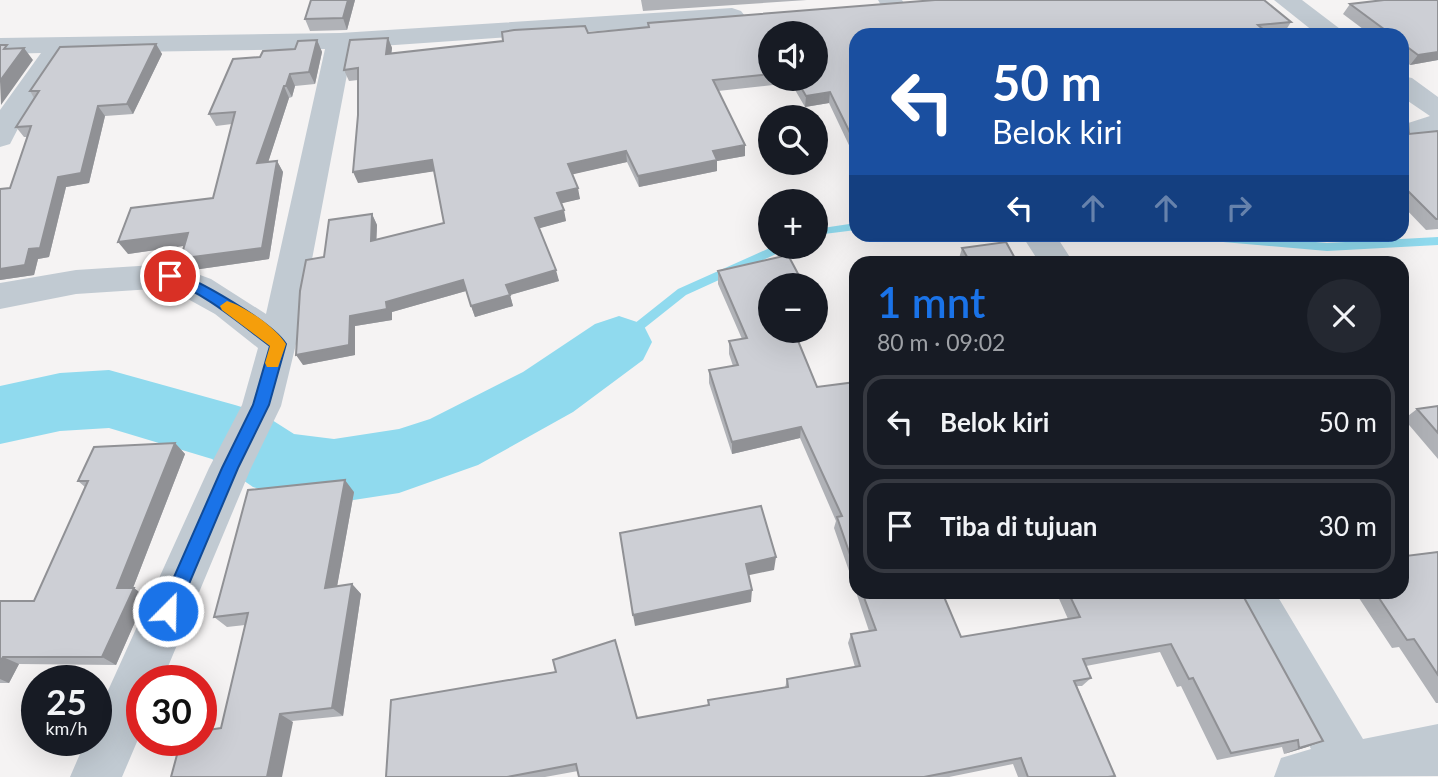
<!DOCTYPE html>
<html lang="id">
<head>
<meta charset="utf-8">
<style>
  :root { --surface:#171b24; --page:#242831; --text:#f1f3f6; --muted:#9ea1a6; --line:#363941; --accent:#1a73e8 }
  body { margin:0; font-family:Lato,sans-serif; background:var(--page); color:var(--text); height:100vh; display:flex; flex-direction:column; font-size:26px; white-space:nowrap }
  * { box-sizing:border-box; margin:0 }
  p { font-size:23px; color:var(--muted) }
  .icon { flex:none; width:38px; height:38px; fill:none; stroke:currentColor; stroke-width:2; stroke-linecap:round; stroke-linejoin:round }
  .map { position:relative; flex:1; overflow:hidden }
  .sheet { position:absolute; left:849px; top:256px; width:560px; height:343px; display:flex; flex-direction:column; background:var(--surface); border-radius:21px; box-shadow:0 7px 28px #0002 }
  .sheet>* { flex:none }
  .top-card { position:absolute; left:849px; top:28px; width:560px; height:214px; border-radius:21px; box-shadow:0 7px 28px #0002; background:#1a4fa0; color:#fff; overflow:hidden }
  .tools { position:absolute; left:758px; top:21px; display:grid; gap:14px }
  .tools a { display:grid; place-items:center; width:70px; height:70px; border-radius:50%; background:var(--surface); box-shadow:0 7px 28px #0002; font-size:35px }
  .speed { position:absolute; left:21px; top:665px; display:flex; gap:14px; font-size:35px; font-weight:700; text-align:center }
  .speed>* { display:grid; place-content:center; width:91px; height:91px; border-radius:50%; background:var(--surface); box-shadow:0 7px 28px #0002; line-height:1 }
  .speed small { font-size:18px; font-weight:400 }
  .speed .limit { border:10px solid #d22; background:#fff; color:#111 }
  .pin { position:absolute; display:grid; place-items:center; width:60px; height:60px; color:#fff; margin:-30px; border:4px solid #fff; border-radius:50%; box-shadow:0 2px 7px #0007 }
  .me { position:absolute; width:77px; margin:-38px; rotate:23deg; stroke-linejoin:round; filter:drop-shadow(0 0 5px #0008) }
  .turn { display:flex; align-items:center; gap:24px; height:147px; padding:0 28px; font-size:32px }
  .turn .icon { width:91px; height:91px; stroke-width:2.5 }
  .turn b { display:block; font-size:49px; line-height:60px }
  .lanes { display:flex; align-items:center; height:66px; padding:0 28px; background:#0003; justify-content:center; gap:35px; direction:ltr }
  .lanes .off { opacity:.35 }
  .round { display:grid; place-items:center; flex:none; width:74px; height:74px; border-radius:37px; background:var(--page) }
  .headline { display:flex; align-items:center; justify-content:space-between; height:119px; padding:0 28px }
  h1 { font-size:42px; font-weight:600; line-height:52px; color:var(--accent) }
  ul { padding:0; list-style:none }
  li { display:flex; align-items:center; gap:21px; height:94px; margin:0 14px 10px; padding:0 14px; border:4px solid var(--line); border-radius:21px }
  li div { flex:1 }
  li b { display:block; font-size:26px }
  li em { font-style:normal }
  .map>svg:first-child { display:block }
</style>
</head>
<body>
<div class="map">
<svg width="1438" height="777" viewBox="0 0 1438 777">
  <rect width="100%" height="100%" fill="#f5f3f3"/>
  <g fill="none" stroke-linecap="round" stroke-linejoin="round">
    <path fill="#90daee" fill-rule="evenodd" d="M856 223V230L816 235V229Z
      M1172 234H1224L1327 243 1438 237V245L1327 251 1177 238Z
      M772 247H786L785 250 686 295 623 345H615L613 342 615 339 678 289Z"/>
    <path fill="#90daee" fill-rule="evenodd" d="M619 316 643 324 652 342 643 360 573 412 478 465 399 493 334 503 280 496 253 487 212 459 109 428 60 431 0 444V386L60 373 109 370 235 405 261 413 294 434 334 439 399 429 430 419 523 372 595 324Z"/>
    <path fill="#c1cad2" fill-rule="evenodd" d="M878 0H902L924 35H898Z
      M1274 0H1302L1348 35H1318Z
      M732 8 741 11 745 16 741 21 352 48 296 344 281 406 251 468 162 681H142V730L122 777H70L86 740H96V717L209 468 242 405 258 348 215 314 168 288 76 294 0 309V283L76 270 170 264 211 279 266 314 325 49 67 53 25 115 10 144 0 147V110L41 53 0 54V38L340 33Z
      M1402 76 1412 78 1438 97V132L1402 143V125L1430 116 1402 97Z
      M1021 234H1055L1073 262H1039Z
      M1227 592H1275L1363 739 1438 724V776L1274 777 1281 758 1311 749Z"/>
  </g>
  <path fill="#b0b2b7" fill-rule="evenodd" d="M311 0H355L347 30 310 31 305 19Z
    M641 0H807L643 11Z
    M1381 0H1438V60L1410 65 1402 58V35H1371L1343 14 1350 4Z
    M1291 22 1284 33 1269 34 1270 35H856V160L829 103 805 107 791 83 718 91 745 156 717 161V171L639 187 627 162 572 174 580 199 561 203 566 221 539 228 559 281 510 295 513 306 475 317 466 291 392 312V320L355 326V355L303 365 324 257 372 214 377 225 376 240 444 223 434 171 358 183V80L349 81 344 70 388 38 392 48 391 54 648 27V23ZM770 33 816 79H770Z
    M317 40 322 52 315 84 295 86 292 97 289 98 268 162 277 161 283 172 269 259 193 270 190 268 181 257 184 246 128 254 213 198 232 124 216 126 209 114 260 57 295 49Z
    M156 44 162 54 133 114 105 116 89 183 66 187 49 257 38 259 34 275 0 280V189L10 188 27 137H24L16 127 34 98 30 91Z
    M1402 115 1409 134 1438 131V229L1426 230 1402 205Z
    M962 248 1017 262H958Z
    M718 271 770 285 817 387 856 382V591L834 528 836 521 800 438 732 454 709 383V370L733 366 729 354V341L742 339 718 284Z
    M1438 406V459L1404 419 1417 409Z
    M175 443 185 454 133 588 146 597 116 665 19 664 9 683H0V601H34L85 487 78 481Z
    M354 492 337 586 352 584 361 594 343 716 221 728 245 625 227 627 214 617Z
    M1438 552V703H1436L1399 647 1392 648 1355 592H1402L1406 556Z
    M856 592H942L961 637 1068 619 1056 592H1241L1323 741 1307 747 1284 754 1282 747 1217 760 1181 686 1177 687 1160 652 1086 666 1091 678 1082 686H1077L1115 776 1113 777H1018L1013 764 949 777H579L578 771 545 777H386L637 718 708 706V700L785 688 787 679 855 667 848 643 851 634 869 631Z"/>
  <path fill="#909195" d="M348 0H355L347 30 343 18Z
    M388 38 392 48 390 65 386 54Z
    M317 40 322 52 315 84 309 72Z
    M156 44 162 54 133 114 127 104Z
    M24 48 33 60 1 105 0 81Z
    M1438 52V60L1410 65 1418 55Z
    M290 74 295 86 292 97 286 86Z
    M284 86 289 98 264 175 257 163Z
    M830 92 829 103 805 107 806 96Z
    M98 106 105 116 89 183 66 187 49 257 38 259 34 275 0 280V269L29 249 58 177Z
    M745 145V156L717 161V171L639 187 638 176 713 151Z
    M626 151 627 162 570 175 568 164Z
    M432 160 436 171 358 183 353 172Z
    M277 161 283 172 269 259 193 270 185 258Z
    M578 188 580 199 559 204 557 193Z
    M564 210 566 221 537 229 535 218Z
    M372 214 377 225 376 252 371 241Z
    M188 233 196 244 128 254 118 242Z
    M556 270 559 281 510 295 513 306 475 317 471 306 506 285Z
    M463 280 466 291 392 312V320L355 326V355L303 365 296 355 350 316 386 302Z
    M801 427 800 438 732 454V442Z
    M175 443 185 454 131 593 134 588 146 597 116 665 102 657 117 588Z
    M345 480 354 492 335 598 325 588Z
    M776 557 774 570 745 576 746 564Z
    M352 584 361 594 343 716 332 708Z
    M752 590 751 602 635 626 633 615Z
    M3 657 19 664 9 683 0 679V662Z
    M280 714 293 722 282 777H267Z
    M1323 741 1307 747 1284 754 1299 748Z"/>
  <path fill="#cdcfd5" stroke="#909195" stroke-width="2" d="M311 0H348L343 18 305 19Z
    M935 0H1264L1291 22 1258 25 1270 35H990L986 29 918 35H856V145L830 92 806 96 796 79H816V33H770V74L713 80 745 145 713 151 717 160 638 176 626 151 568 164 578 188 557 193 564 210 535 218 556 270 506 285 510 295 471 306 463 280 386 302 387 309 350 316 349 345 296 355 300 291 306 260 324 257 329 220 372 214 371 241 444 223 432 160 353 172 358 115V68L344 70 350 40 388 38 386 54 503 41 502 32 514 30 585 26 588 33 649 27 648 23Z
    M1384 0H1438V52L1418 55 1402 43V35H1392L1350 4Z
    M317 40 309 72 290 74 286 86H284L257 163 277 161 262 248 185 258 181 257 188 233 118 242 131 208 213 198 235 112 209 114 233 59 260 57 263 51 295 49 298 41Z
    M156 44 127 104 98 106 81 173 58 177 40 248 29 249 25 265 0 269V189L10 188 31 126 16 127 39 91H30L60 47Z
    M0 45H7L4 49 24 48 0 81Z
    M1402 115 1408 121 1409 134 1438 131V219H1436L1402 185Z
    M1006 242 1017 262H970L962 248Z
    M788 255 804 285H770V331H794L817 387 856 382V572L837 517 842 516 801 427 732 442 709 370 738 365 729 341 747 338 718 271Z
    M1438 406V433L1417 409Z
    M175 443 117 588H134L102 657H3L0 662V601H34L88 481H78L94 447Z
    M345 480 325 588 352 584 332 708 280 714 267 777H171L181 740H201V731L221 728 248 613 214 617 248 490Z
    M761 506 776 557 746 564 752 590 633 615 620 533Z
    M1402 550 1406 556 1438 552V675L1414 639 1407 640 1375 592H1402Z
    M862 592H942L961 637 1080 617 1068 592H1241L1323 741 1299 748 1298 740 1231 753 1193 678 1189 679 1171 644 1083 659 1091 678 1074 681 1115 776 1108 777H1028L1021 758 924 777H579L576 764 507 777H386L391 700 556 672 553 660 615 640 637 718 709 705 708 700 788 687 787 679 860 666 851 634 876 630Z"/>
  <path fill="#1a73e8" stroke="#114b97" stroke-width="2" d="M170 271C196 278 272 322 286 344L269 405 238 468 175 617 168 620 161 617 159 611 222 468 253 405 270 346C238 322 204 292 165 279V272Z"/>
  <path fill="#f59e0b" d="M227 301C246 307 275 327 286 344L278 367H267L265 363 270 346 222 310 220 306Z"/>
</svg>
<div class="tools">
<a><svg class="icon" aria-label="sound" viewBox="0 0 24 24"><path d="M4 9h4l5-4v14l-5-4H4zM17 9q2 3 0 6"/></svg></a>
<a><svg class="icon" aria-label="search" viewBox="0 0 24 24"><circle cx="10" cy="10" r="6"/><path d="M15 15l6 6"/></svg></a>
<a>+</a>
<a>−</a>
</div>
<div class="speed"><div>25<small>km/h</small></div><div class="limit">30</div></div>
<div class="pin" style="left:170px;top:276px;background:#d93025"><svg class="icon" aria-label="arrive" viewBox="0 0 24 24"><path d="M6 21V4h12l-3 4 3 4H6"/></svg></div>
<svg class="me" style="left:168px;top:611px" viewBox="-20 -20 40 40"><circle r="17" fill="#1a73e8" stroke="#fff" stroke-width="3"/><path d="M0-11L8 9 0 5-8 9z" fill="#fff"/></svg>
<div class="top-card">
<div class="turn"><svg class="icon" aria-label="left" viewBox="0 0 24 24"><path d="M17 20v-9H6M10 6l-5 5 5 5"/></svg><div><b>50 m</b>Belok kiri</div></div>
<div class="lanes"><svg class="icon" aria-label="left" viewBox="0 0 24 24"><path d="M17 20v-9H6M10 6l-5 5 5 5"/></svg><svg class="icon off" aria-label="ahead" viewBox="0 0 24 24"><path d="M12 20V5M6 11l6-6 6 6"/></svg><svg class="icon off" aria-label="ahead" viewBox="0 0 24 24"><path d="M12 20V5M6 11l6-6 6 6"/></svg><svg class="icon off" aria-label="right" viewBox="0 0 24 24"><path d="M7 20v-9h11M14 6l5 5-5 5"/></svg></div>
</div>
<section class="sheet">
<div class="headline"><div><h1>1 mnt</h1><p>80 m · 09:02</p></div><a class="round"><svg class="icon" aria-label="close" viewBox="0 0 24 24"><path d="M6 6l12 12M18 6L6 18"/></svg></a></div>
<ul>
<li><svg class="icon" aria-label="left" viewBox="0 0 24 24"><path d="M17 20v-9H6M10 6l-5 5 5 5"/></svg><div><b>Belok kiri</b></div><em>50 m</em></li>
<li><svg class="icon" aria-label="arrive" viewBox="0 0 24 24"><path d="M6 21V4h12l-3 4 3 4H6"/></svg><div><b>Tiba di tujuan</b></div><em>30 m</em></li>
</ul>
</section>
</div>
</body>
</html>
